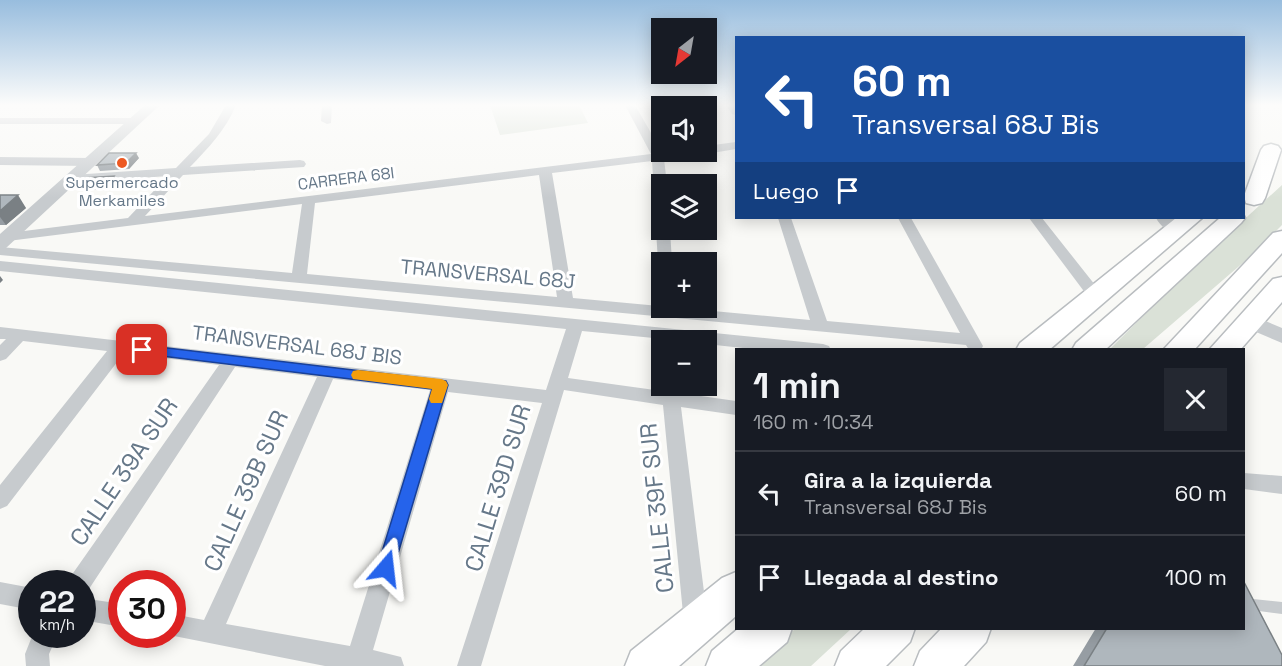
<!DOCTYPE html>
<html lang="es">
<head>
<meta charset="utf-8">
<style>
  :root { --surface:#171b24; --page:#242831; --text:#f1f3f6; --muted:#9ea1a6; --line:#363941 }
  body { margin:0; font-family:"Space Grotesk",sans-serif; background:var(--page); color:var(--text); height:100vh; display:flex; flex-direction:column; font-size:22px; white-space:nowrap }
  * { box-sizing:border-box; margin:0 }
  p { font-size:20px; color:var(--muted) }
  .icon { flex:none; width:33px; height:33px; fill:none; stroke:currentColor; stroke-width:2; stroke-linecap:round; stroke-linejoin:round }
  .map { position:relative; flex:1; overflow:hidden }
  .drawer { position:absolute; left:735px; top:348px; width:510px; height:282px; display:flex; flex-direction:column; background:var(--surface); border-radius:0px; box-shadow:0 3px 15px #0003 }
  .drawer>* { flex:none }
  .hud { position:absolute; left:735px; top:36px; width:510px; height:183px; border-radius:0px; box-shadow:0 3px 15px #0003; background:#1a4fa0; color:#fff; overflow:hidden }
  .needle { width:39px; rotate:211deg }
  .fabs { position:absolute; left:651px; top:18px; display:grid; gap:12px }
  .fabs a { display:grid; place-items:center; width:66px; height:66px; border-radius:0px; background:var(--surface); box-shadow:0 3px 15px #0003; font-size:30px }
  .speed { position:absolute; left:18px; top:570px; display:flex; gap:12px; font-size:30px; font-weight:700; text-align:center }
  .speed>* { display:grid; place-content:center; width:78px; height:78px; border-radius:50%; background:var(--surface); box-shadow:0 3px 15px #0003; line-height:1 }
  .speed small { font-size:15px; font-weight:400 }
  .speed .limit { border:9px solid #d22; background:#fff; color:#111 }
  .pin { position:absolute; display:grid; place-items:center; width:51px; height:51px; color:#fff; margin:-26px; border-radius:12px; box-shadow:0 3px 9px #0006 }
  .me { position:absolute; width:66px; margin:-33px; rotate:17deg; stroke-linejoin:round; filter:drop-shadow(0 0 4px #0008) }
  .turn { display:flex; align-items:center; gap:21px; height:126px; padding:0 18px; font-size:27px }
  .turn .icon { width:78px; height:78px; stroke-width:2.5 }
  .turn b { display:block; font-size:42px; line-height:51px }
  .then { display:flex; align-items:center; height:57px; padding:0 18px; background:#0003; gap:12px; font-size:22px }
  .round { display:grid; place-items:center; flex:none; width:63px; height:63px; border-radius:0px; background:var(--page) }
  .overview { display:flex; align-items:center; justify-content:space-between; height:102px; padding:0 18px }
  h1 { font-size:36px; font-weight:700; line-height:45px }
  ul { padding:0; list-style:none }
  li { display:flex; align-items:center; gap:18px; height:84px; padding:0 18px; border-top:2px solid var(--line) }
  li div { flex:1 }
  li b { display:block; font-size:22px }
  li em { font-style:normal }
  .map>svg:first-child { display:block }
</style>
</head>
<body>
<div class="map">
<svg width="1282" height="666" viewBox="0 0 1282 666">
  <rect width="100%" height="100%" fill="#f9f9f6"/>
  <path fill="#dae1d7" d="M490 105H579L588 123 500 135Z
    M1282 185V225L1252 255 1143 349 1109 350 1191 268Z
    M795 629H851L811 666H750Z"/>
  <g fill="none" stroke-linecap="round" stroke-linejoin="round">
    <defs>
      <path id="trunk" d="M1271 144 1278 146 1281 150 1265 198 1262 203 1254 205 1246 203 1244 196 1261 150 1264 146Z
        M1244 216 1245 218 1241 223 1105 350H1072L1076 343 1220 218Z
        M1176 218H1202L1049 350H1016L1020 343Z
        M1282 231V253L1194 350H1163L1273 233Z
        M1282 277V302L1240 350H1209L1273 279Z
        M736 572V616L679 666H625L631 651 722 578Z
        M739 628H792L787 642 759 666H706L712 651Z
        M865 628H915L910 642 886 666H835L841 651Z
        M942 628H991L986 642 964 666H914L920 651Z"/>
    </defs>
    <use href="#trunk" stroke="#b9bdc0" stroke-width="3"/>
    <path fill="#c7cbce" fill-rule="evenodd" d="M1244 598 1282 602V614L1244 609Z"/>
    <path fill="#c7cbce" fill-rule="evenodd" d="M226 105H236C226 130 208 148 190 167L300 160 304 161 306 164 304 167 183 175 145 216 651 154 625 105H635L662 152H698L692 156 664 159 667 184H662V210L655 206 652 161 552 173 573 298 810 320 778 218H791L827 321 960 333 898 218H911L983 346 981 350H969L966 345 0 255V247L292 273 302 204 0 242V234L128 218 168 176 72 183 66 179 72 175 176 168 209 134ZM539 175 557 297 307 274 315 203Z
      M322 105H332L331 123 327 124 321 121Z
      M726 105H736V115L732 114Z
      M0 118H135L141 121 135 124H0Z
      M736 142V149L706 154 701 152H706V146Z
      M0 157 91 158 97 162 91 166 0 165Z
      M1029 218H1042L1099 290 1102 294 1099 298H1089Z
      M662 226V230H670L672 262H662V266L658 262 656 230Z
      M0 261 823 344 829 346 831 350H761L706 344V340H674L582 331 568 378 662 391V385L679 386 680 393 736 401V415L681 407 708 624 704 632 696 636 688 632 684 624 663 405 564 390 481 666H457L542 403 448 392 373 650 401 657 404 666H325L164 634H172V614L204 620 317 377 235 367 87 592 82 593V584H68L71 576 219 365 124 353 7 506 0 509V485L107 351 23 341 6 359 0 361V345L6 339H0V327L546 390 566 329 0 271ZM333 379 430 390 350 646 226 624Z
      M1244 473 1282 476V494L1244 489Z
      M0 582 32 588V610L0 604Z
      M82 598 122 604V627L82 620Z
      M33 634H58L49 654 50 666H26L25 654Z"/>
    <path fill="#c7cbce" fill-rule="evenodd" d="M145 105H160L6 248 0 249V234Z
      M1156 218H1174L1185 229 1182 233C1171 236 1161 227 1156 218Z
      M1249 314 1282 328V343L1242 326 1239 321 1242 316Z"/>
    <use href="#trunk" fill="#fff" fill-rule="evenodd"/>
  </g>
  <path fill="#969da3" d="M139 158 129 169 100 171 97 165Z
    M114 176 117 182 111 189 82 190 78 184Z
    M0 195 26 208 6 225H0Z
    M1096 628H1244L1282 666H1073Z"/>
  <path fill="#7a8084" d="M136 153 139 158 129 169 126 163Z
    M114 176 117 182 111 189 108 183Z
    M18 195 26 208 6 225 0 217V211Z
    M0 276 3 280 0 283Z"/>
  <path fill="#afb7bd" stroke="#7a8084" stroke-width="1.5" d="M109 153H136L126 163 97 165Z
    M114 176 108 183 78 184 83 178Z
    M0 195H18L0 211Z
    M1244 582 1282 655V666H1084L1107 628H1244Z"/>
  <linearGradient id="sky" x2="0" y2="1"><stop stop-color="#98bdde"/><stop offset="0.53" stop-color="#fcfcfb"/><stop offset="1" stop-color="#fcfcfb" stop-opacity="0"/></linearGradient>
  <rect width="1282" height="198" fill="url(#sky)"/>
  <path fill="#2563eb" stroke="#184099" stroke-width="1.5" d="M142 345 446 381 448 385 392 574 386 577 379 574 377 568 432 389 137 353 135 350Z"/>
  <path fill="#f59e0b" d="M358 370 441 379 446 381 448 385 442 403H431L429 399 432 389 353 379 351 375 353 371Z"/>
  <circle fill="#ed5922" stroke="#fff" stroke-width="2" cx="122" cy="163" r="6"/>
  <g text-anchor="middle" stroke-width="6" stroke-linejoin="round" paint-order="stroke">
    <g font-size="16" fill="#667889" stroke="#fff">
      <text transform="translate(346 178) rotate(-7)" y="6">CARRERA 68I</text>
    </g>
    <g font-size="16" fill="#667889" stroke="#fff">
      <text x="122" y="188">Supermercado<tspan x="122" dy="18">Merkamiles</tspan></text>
    </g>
    <g font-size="20" fill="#667889" stroke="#fff">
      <text transform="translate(488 274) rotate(5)" y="7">TRANSVERSAL 68J</text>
      <text transform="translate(297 345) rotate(7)" y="7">TRANSVERSAL 68J BIS</text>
    </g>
    <g font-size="24" fill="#667889" stroke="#fff">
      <text transform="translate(124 472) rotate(-56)" y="8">CALLE 39A SUR</text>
      <text transform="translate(498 488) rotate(-73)" y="8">CALLE 39D SUR</text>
      <text transform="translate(246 491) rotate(-66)" y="8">CALLE 39B SUR</text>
      <text transform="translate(657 508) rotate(-96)" y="8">CALLE 39F SUR</text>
    </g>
  </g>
</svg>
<div class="fabs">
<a><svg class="needle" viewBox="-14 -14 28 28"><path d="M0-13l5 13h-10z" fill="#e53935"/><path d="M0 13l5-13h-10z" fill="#9ea1a6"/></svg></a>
<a><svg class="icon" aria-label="sound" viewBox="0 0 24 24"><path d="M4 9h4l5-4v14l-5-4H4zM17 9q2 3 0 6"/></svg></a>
<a><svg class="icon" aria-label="layers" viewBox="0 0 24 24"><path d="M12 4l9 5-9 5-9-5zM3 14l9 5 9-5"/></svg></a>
<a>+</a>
<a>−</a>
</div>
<div class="speed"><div>22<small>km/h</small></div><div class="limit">30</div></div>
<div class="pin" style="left:142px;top:350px;background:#d93025"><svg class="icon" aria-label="arrive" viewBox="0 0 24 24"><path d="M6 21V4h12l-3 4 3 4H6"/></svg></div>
<svg class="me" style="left:386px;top:568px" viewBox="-20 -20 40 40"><path d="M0-17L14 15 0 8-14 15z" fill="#2563eb" stroke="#fff" stroke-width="4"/></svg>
<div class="hud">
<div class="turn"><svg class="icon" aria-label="left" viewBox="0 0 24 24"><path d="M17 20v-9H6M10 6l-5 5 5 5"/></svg><div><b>60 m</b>Transversal 68J Bis</div></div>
<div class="then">Luego<svg class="icon" aria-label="arrive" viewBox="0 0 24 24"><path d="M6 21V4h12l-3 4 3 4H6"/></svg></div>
</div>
<section class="drawer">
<div class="overview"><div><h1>1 min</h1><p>160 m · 10:34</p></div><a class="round"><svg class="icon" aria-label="close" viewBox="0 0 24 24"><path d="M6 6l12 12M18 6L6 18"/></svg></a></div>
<ul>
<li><svg class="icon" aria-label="left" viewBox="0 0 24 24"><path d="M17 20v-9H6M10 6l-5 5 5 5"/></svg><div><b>Gira a la izquierda</b><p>Transversal 68J Bis</p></div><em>60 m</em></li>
<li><svg class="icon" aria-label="arrive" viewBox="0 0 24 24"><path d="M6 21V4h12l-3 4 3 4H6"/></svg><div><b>Llegada al destino</b></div><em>100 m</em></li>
</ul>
</section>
</div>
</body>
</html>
